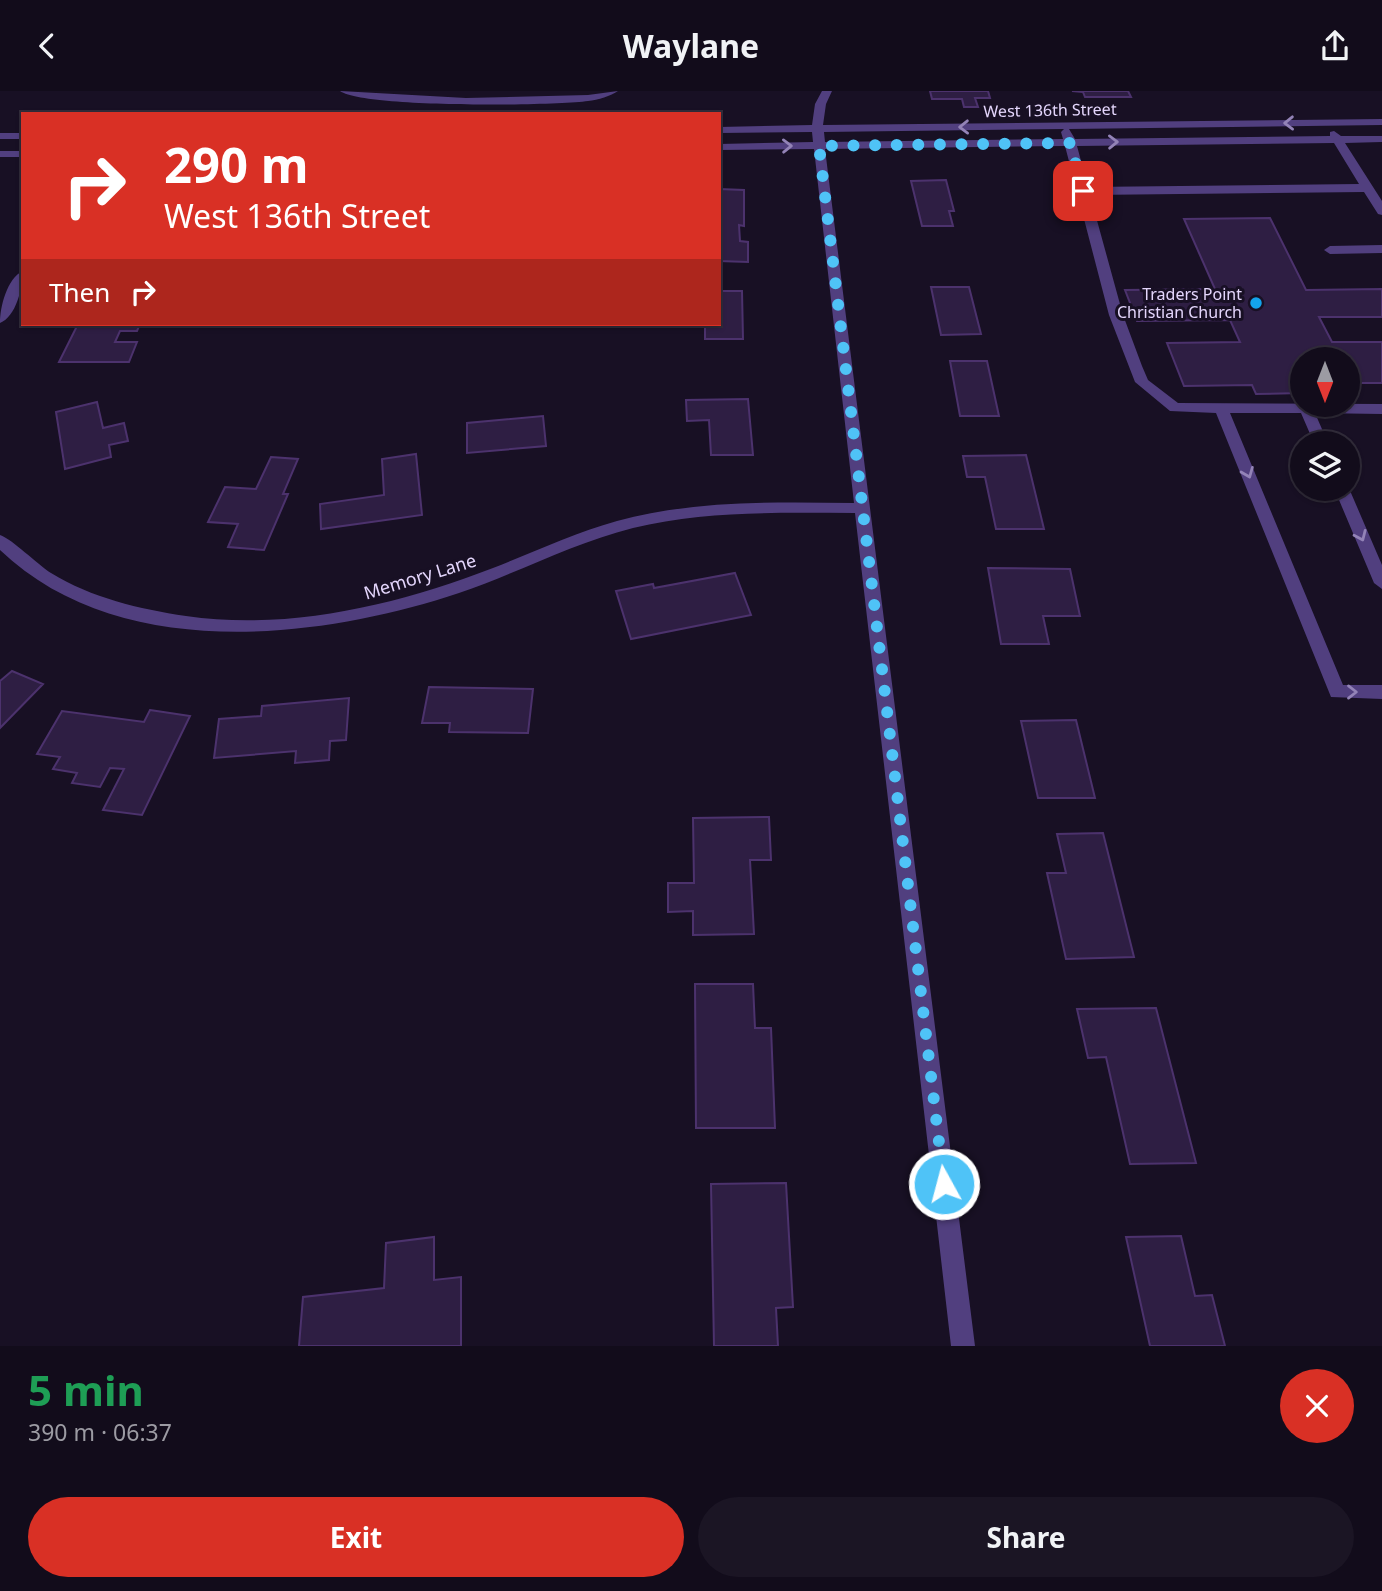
<!DOCTYPE html>
<html lang="en">
<head>
<meta charset="utf-8">
<style>
  :root { --surface:#120c1b; --page:#1b1524; --text:#f1f3f6; --muted:#9c9ba3; --line:#312c3a; --accent:#d93025 }
  body { margin:0; font-family:"Noto Sans",sans-serif; background:var(--page); color:var(--text); height:100vh; display:flex; flex-direction:column; font-size:26px; white-space:nowrap }
  * { box-sizing:border-box; margin:0 }
  p { font-size:23px; color:var(--muted) }
  .icon { flex:none; width:38px; height:38px; fill:none; stroke:currentColor; stroke-width:2; stroke-linecap:round; stroke-linejoin:round }
  .map { position:relative; height:1255px; overflow:hidden }
  .sheet { display:flex; flex-direction:column; background:var(--surface); flex:1 }
  .sheet>* { flex:none }
  .top-card { position:absolute; left:21px; top:21px; width:700px; height:214px; border-radius:0px; box-shadow:0 2px 5px #0004,0 0 0 2px var(--line); background:#d93025; color:#fff; overflow:hidden }
  .needle { width:46px; rotate:180deg }
  .buttons { position:absolute; left:1290px; top:256px; display:grid; gap:14px }
  .buttons a { display:grid; place-items:center; width:70px; height:70px; border-radius:50%; background:var(--surface); box-shadow:0 2px 5px #0004,0 0 0 2px var(--line); font-size:35px }
  .pin { position:absolute; display:grid; place-items:center; width:60px; height:60px; color:#fff; margin:-30px; border-radius:14px; box-shadow:0 4px 10px #0006 }
  .me { position:absolute; width:77px; margin:-38px; rotate:353deg; stroke-linejoin:round; filter:drop-shadow(0 0 5px #0008) }
  .turn { display:flex; align-items:center; gap:24px; height:147px; padding:0 28px; font-size:32px }
  .turn .icon { width:91px; height:91px; stroke-width:2.5 }
  .turn b { display:block; font-size:49px; line-height:60px }
  .then { display:flex; align-items:center; height:66px; padding:0 28px; background:#0003; gap:14px; font-size:26px }
  .round { display:grid; place-items:center; flex:none; width:74px; height:74px; border-radius:37px; background:var(--page) }
  .summary { display:flex; align-items:center; justify-content:space-between; height:119px; padding:0 28px }
  h1 { font-size:42px; font-weight:700; line-height:52px; color:#1e9e55 }
  .action { display:flex; gap:14px; margin-top:auto; padding:14px 28px }
  .action a { flex:1; height:80px; border-radius:42px; background:var(--accent); color:#fff; font-size:28px; font-weight:700; line-height:80px; text-align:center }
  .action a+a { background:var(--page); color:var(--text) }
  header { display:flex; justify-content:space-between; align-items:center; height:91px; padding:0 28px; background:var(--surface); font-size:32px; font-weight:700 }
  .map>svg:first-child { display:block }
</style>
</head>
<body>
<header><svg class="icon" aria-label="back" viewBox="0 0 24 24"><path d="M15 5l-7 7 7 7"/></svg>Waylane<svg class="icon" aria-label="share" viewBox="0 0 24 24"><path d="M12 15V3M7 8l5-5 5 5M5 13v7h14v-7"/></svg></header>
<div class="map">
<svg width="1382" height="1255" viewBox="0 0 1382 1255">
  <rect width="100%" height="100%" fill="#181024"/>
  <path fill="#2e1e43" stroke="#4c326d" stroke-width="2" d="M930 0H988L990 7H975L978 16H964L962 8H932Z
    M1072 0H1128L1131 6H1085L1083 1Z
    M946 89 954 120H949L953 135H922L911 90Z
    M719 98 744 99V135L739 134 740 150 748 151V171L719 170Z
    M1270 127 1306 199 1382 198V226H1319L1332 251H1382V292H1353L1358 302H1348V268H1302V302L1256 303 1252 294 1184 295 1167 252 1240 251 1230 229 1137 230 1125 199 1215 198 1184 128Z
    M931 196H969L981 243 941 244Z
    M719 200H742L743 248H705V233H719Z
    M78 233H140L137 240H120L115 251H137L129 271H59Z
    M950 270H987L999 325H960Z
    M748 308 753 364H711L709 329 687 330 686 309Z
    M97 311 103 337 124 332 128 350 109 354 111 366 65 378 56 321Z
    M543 325 546 355 467 362V332Z
    M416 363 422 424 321 438 320 413 384 404 382 368Z
    M1026 364 1044 438H996L985 386H967L963 365Z
    M271 366 298 368 283 403H288L264 459 228 456 238 433 208 431 225 396 256 398Z
    M988 477 1070 478 1080 525H1043L1049 553H1001Z
    M735 482 751 524 631 548 616 500 653 493 654 497Z
    M12 580 43 593 0 637V590Z
    M429 596 533 598 528 642 449 641 450 632H422Z
    M349 607 346 649 330 650 329 669 295 672 296 660 214 667 219 628 261 625 262 615Z
    M150 619 190 625 142 724 103 719 124 678 110 677 100 696 72 692 77 682 53 678 60 666 37 663 62 620 144 631Z
    M1076 629 1095 707H1038L1021 630Z
    M769 726 771 769H750L754 843 693 844V820L668 821V792H694L693 727Z
    M1103 742 1134 866 1066 868 1047 782H1066L1057 743Z
    M695 893H753L755 937H771L775 1037H696Z
    M1156 917 1196 1072 1130 1073 1106 966 1088 967 1077 918Z
    M786 1092 793 1216 776 1217 778 1255H714L711 1093Z
    M1181 1145 1195 1205 1212 1204 1225 1255H1150L1126 1146Z
    M434 1146V1189L461 1186V1255H299L303 1206 384 1197 386 1152Z"/>
  <g fill="none" stroke-linecap="round" stroke-linejoin="round">
    <path fill="#513f7f" fill-rule="evenodd" d="M340 0 466 7 588 4 618 0C611 5 598 9 588 10 552 15 364 17 340 0Z
      M822 0H832L826 13 823 34 1382 28V34L1069 38 1075 48 1330 45V41L1334 40 1341 45H1382V51L1345 52 1382 110V124L1378 123 1364 101 1090 104 1123 224 1142 275 1148 289 1178 312 1382 313V323L1315 322 1328 352H1314L1301 322H1230L1343 594H1382V608L1331 606 1216 322 1170 320 1135 291 1109 224 1065 55 825 58 975 1255H951L855 422C781 422 706 419 633 437 573 452 518 482 459 502 318 549 118 572 0 459V444C12 448 37 473 51 482 92 507 139 518 186 525 289 540 397 514 493 477 534 461 574 442 617 430 695 409 774 411 854 412L814 58 719 59V53L813 51 812 41 719 42V36L812 34 815 13ZM1064 38 1061 41 1063 48 825 51 824 41ZM1334 52 1359 93 1088 96 1077 55Z
      M0 42H23V48H0Z
      M0 60H23V66H0Z
      M1382 154V162L1330 163 1324 159 1330 155Z
      M23 180C23 196 16 226 0 232 0 216 7 187 23 180Z
      M1348 395 1382 474V498L1374 492 1334 397Z"/>
  </g>
  <defs><path id="oneway-chevron" d="M-2-3.5L2.5 0L-2 3.5" fill="none" stroke-width="1.6" stroke-linecap="round" stroke-linejoin="round" transform="scale(1.75)"/></defs>
  <g stroke="#9383b7">
    <use href="#oneway-chevron" transform="translate(1289 32) rotate(179)"/>
    <use href="#oneway-chevron" transform="translate(964 36) rotate(179)"/>
    <use href="#oneway-chevron" transform="translate(1113 51) rotate(-1)"/>
    <use href="#oneway-chevron" transform="translate(787 55) rotate(-1)"/>
    <use href="#oneway-chevron" transform="translate(1248 382) rotate(68)"/>
    <use href="#oneway-chevron" transform="translate(1361 445) rotate(66)"/>
    <use href="#oneway-chevron" transform="translate(1352 601)"/>
  </g>
  <g fill="none" stroke-linecap="round" stroke-linejoin="round">
    <path stroke="#4fc3f7" stroke-width="12" stroke-dasharray="0 21.6" d="M944 1093 819 55 1070 52 1083 100"/>
  </g>
  <circle fill="#13a3ec" stroke="#181024" stroke-width="2.5" cx="1256" cy="212" r="7"/>
  <g text-anchor="middle" stroke-width="6" stroke-linejoin="round" paint-order="stroke">
    <g font-size="16" fill="#e4d6fc" stroke="#181024">
      <text transform="translate(1050 19) rotate(-1)" y="6">West 136th Street</text>
    </g>
    <g font-size="16" fill="#e4d6fc" stroke="#181024" text-anchor="end">
      <text x="1242" y="209">Traders Point<tspan x="1242" dy="18">Christian Church</tspan></text>
    </g>
    <g font-size="18" fill="#e4d6fc" stroke="#181024">
      <text transform="translate(420 486) rotate(-17)" y="6">Memory Lane</text>
    </g>
  </g>
</svg>
<div class="buttons">
<a><svg class="needle" viewBox="-14 -14 28 28"><path d="M0-13l5 13h-10z" fill="#e53935"/><path d="M0 13l5-13h-10z" fill="#9c9ba3"/></svg></a>
<a><svg class="icon" aria-label="layers" viewBox="0 0 24 24"><path d="M12 4l9 5-9 5-9-5zM3 14l9 5 9-5"/></svg></a>
</div>
<div class="pin" style="left:1083px;top:100px;background:#d93025"><svg class="icon" aria-label="arrive" viewBox="0 0 24 24"><path d="M6 21V4h12l-3 4 3 4H6"/></svg></div>
<svg class="me" style="left:944px;top:1093px" viewBox="-20 -20 40 40"><circle r="17" fill="#4fc3f7" stroke="#fff" stroke-width="3"/><path d="M0-11L8 9 0 5-8 9z" fill="#fff"/></svg>
<div class="top-card">
<div class="turn"><svg class="icon" aria-label="right" viewBox="0 0 24 24"><path d="M7 20v-9h11M14 6l5 5-5 5"/></svg><div><b>290 m</b>West 136th Street</div></div>
<div class="then">Then<svg class="icon" aria-label="right" viewBox="0 0 24 24"><path d="M7 20v-9h11M14 6l5 5-5 5"/></svg></div>
</div>
</div>
<section class="sheet">
<div class="summary"><div><h1>5 min</h1><p>390 m · 06:37</p></div><a class="round" style="background:#d93025;color:#fff"><svg class="icon" aria-label="close" viewBox="0 0 24 24"><path d="M6 6l12 12M18 6L6 18"/></svg></a></div>
<div class="action"><a>Exit</a><a>Share</a></div>
</section>
</body>
</html>
